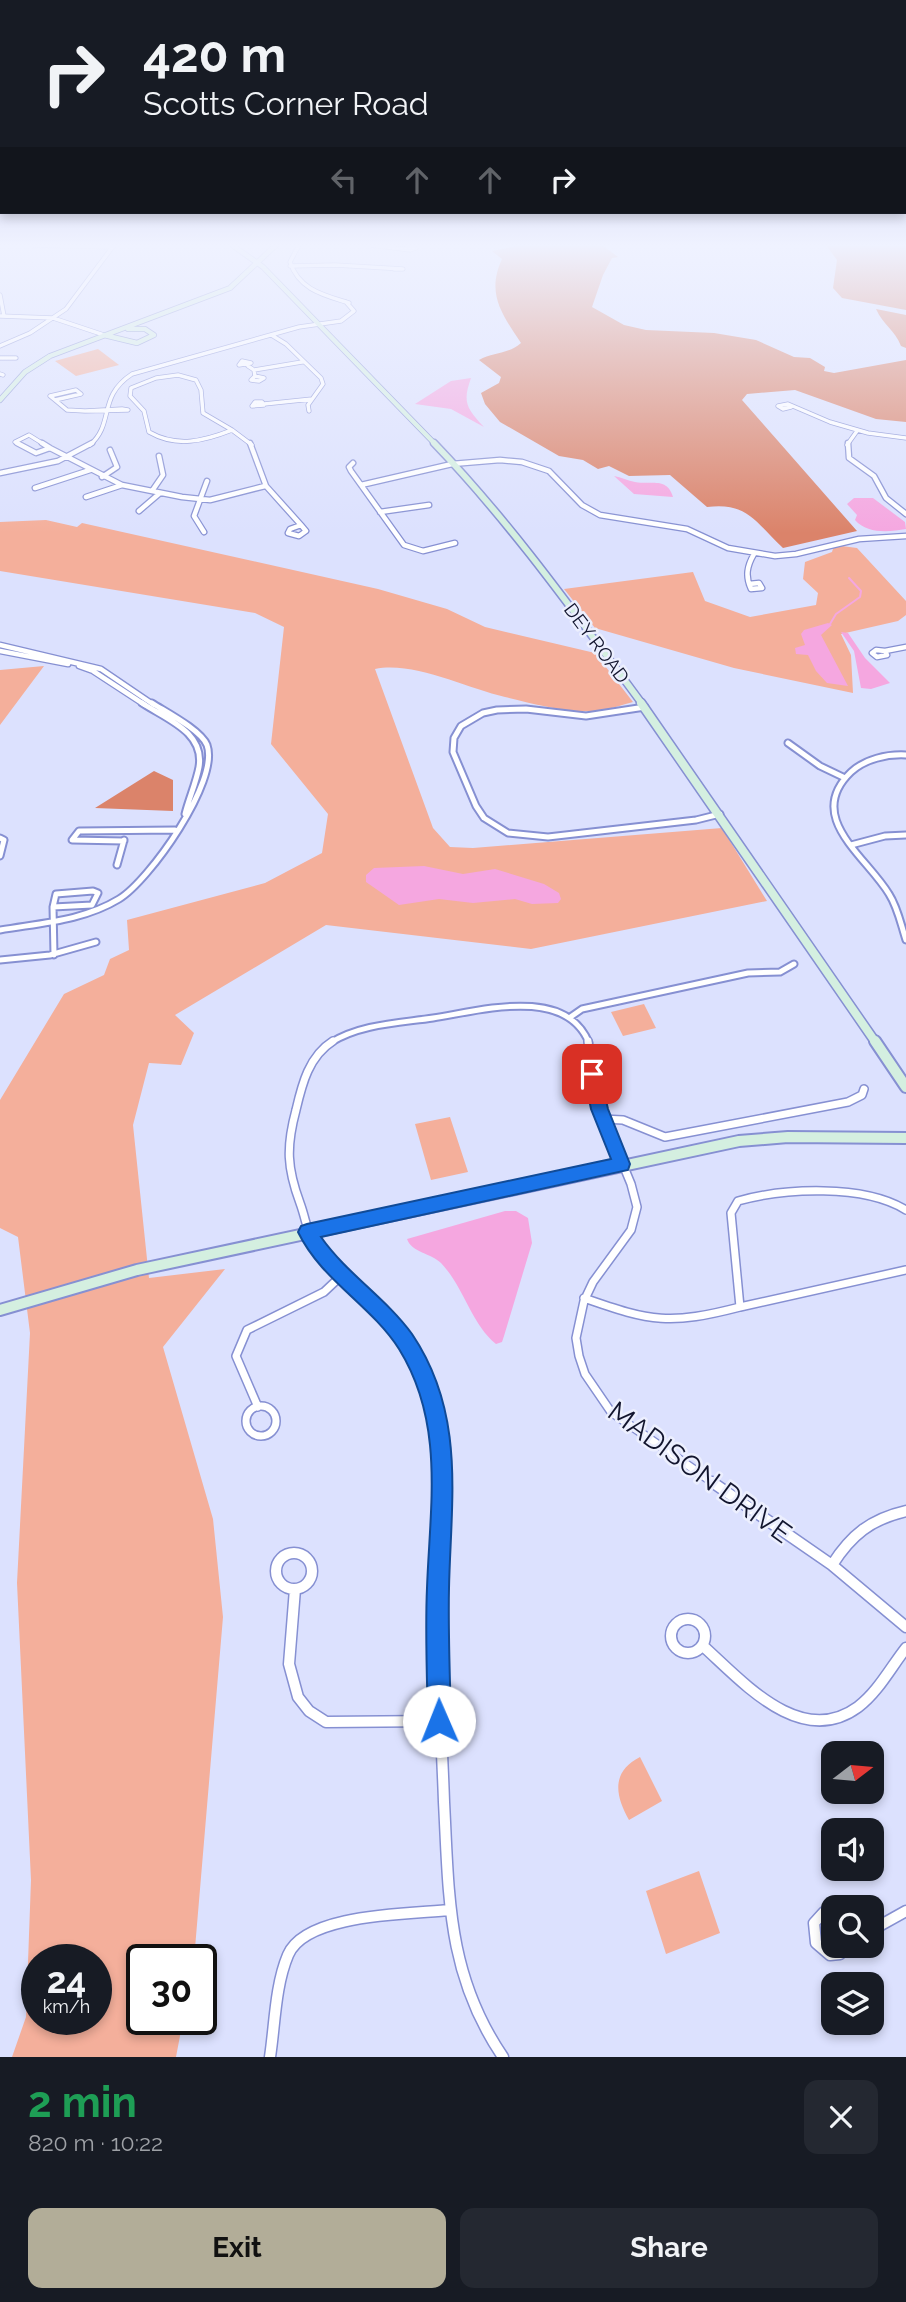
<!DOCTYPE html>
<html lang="en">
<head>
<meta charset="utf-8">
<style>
  :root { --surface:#171b24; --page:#242831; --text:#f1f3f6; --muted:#9ea1a6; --accent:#b2ad98 }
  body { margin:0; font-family:Raleway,sans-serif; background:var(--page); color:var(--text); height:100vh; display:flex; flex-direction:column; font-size:26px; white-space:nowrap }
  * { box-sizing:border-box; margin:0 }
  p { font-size:23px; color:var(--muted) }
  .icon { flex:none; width:38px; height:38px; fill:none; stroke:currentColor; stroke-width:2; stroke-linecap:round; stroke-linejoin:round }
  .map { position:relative; height:2057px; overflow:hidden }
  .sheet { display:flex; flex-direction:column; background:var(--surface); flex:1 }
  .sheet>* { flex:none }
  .guide { position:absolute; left:0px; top:0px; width:906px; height:214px; box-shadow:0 4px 10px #0003; background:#171b24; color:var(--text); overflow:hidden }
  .needle { width:46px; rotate:74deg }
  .controls { position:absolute; left:821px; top:1741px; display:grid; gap:14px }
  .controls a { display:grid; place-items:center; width:63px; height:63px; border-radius:14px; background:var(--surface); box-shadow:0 4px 10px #0003; font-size:35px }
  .speed { position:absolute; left:21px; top:1944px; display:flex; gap:14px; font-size:35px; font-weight:700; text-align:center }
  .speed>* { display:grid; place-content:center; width:91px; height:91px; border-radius:50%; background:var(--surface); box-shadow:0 4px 10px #0003; line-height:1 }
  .speed small { font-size:18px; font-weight:400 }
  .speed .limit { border:4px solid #111; border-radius:10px; background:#fff; color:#111 }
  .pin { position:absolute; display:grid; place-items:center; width:60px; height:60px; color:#fff; margin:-30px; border-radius:14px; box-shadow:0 4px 10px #0006 }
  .me { position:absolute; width:77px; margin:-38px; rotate:359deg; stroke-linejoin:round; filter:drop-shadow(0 0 5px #0008) }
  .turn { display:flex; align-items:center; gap:24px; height:147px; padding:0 28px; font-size:32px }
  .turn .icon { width:91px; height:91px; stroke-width:2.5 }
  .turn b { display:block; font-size:49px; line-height:60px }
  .lanes { display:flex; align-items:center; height:66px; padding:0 28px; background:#0003; justify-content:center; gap:35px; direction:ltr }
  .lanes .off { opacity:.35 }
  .round { display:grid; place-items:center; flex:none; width:74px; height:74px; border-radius:14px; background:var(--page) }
  .overview { display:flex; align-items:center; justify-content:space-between; height:119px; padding:0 28px }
  h1 { font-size:42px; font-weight:700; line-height:52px; color:#1e9e55 }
  .cta { display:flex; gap:14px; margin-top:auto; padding:14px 28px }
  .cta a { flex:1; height:80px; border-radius:14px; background:var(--accent); color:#111; font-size:28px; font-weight:700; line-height:80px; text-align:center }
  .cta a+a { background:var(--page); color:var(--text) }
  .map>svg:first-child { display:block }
</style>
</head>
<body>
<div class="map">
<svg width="906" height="2057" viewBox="0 0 906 2057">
  <rect width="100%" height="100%" fill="#dce1fe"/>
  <path fill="#f4af9b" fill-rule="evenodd" d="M98 349 119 365 76 376 55 361Z
    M46 520 77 527 82 523 378 589 447 609 485 627 595 653 633 702C621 705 608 710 596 711 567 713 533 704 505 697 466 688 414 661 375 669L433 828 450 847 473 848 722 828 767 901 531 949 326 925 175 1015 194 1033 181 1065 149 1063 133 1125 149 1278 225 1269 163 1347 213 1519 223 1617 194 1960H142V2020H183L176 2057H12L26 2017 31 1880 17 1583 30 1333 18 1237 0 1228V1100L64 994 104 975 110 959 129 950 127 920 265 883 322 853 328 814 271 744 284 627 255 613 0 571V522ZM37 1960H96V2020H37Z
    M834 545 857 548 906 601V615L898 621 841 634 851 655 853 693 734 668 595 628 564 589 693 572 705 601 750 617 816 605 818 593 803 579 805 562 832 552Z
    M44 666 0 725V670Z
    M644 1004 656 1028 623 1036 611 1012Z
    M450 1117 468 1172 431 1180 415 1124Z
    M640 1757 662 1801 629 1820C615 1795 611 1772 640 1757Z
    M699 1871 720 1933 666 1954 646 1891Z"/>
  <path fill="#db836a" d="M522 245H602L618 257 612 258 603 275 592 307 624 325 646 330 714 333 756 340 794 357 810 358 825 367 824 371 834 373 906 360V422L876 419 795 390 747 394 742 400 857 531 783 548C755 522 748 502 707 507L670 475 629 476 609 466 598 469 583 460 559 456 500 422 485 404 481 393 499 383 501 377 479 360C493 352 509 354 521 343 502 314 486 294 502 259L492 251Z
    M826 245H906V310L842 298 833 288 837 260Z
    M876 309 906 315V348L901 346C895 330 883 325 876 309Z
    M154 771 173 780V811L95 808Z"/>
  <path fill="#f5a7e0" d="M471 378C463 401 465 407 484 427L451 409 415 404 451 381Z
    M614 476C621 477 628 481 635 482 652 485 667 477 673 497L634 494Z
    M854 498H873L905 522 906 529C889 532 867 534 855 520L857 515 847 504Z
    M828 623 832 625 821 635 848 686 827 683 816 671 808 655 796 654 795 648 805 645 801 634 804 630Z
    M841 632 848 633 865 658 890 683 871 689 861 688 854 651Z
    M424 866 463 874 495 869 544 884 559 893 561 899 558 903 532 904 515 899 473 903 439 899 399 905 366 882V875L374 868Z
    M505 1211H516L528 1218 532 1243 504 1336 502 1342 496 1344C471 1324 464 1287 441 1263 431 1253 412 1253 407 1239Z"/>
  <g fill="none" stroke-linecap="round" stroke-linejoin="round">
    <path stroke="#f5a7e0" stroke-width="2" d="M830 624 836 614 860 597 861 591 849 578"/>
    <defs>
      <path id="street-far4" d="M33 245 113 247
        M299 245 290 262C299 290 324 295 349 303
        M371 245 410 250 416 248H406
        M290 266 335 265 403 269H394
        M0 295 4 316
        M0 316 53 318 104 335
        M273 336 286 344 321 378 323 384 308 405 309 411
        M0 346 30 333 66 309 114 245
        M0 358H16
        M242 361 251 363 239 365Z
        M248 366 254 370 255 376
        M254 370 302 362
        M0 374 3 375
        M178 375 196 380 201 390 203 413 232 430C204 441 177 448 149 432L144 411 130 396 131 388 156 378Z
        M255 376 264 378 259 381 251 380Z
        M76 390 81 394 55 400 50 396Z
        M55 400 67 410 85 411
        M255 402H262L264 405 252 406Z
        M264 404 312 399
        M791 407 783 409 778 406 788 404 830 422 868 433 906 438
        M122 409 128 410 85 411Z
        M232 430 252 445
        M21 445 15 442 29 435 45 445
        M90 445C115 423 97 397 132 374L299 327 341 321 354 311 346 302
        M847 445 857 431"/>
      <path id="street-far3" d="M17 443 36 453 50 448 42 443
        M250 443 266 486 301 525
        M848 443 849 458 874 476 886 498 906 514
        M50 448 122 485 182 497 210 500 265 486
        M353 463 349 467 351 471 404 545 423 551 455 543
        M0 473 58 461 92 443
        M102 477 117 467 110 450
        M361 485 452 464 500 460 522 462 549 471 582 505 600 515 687 529 728 548 775 556 796 554 859 539 906 536
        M35 488 90 470
        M152 491 163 475 159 456
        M86 497 122 485
        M139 511 160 493
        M380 512 429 505
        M301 525 306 531 299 536 288 533 290 529Z
        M204 532 194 516 207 481
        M749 584 759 583 762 588 751 589C745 576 747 566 754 554
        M0 645 101 669 154 705
        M876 650 885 651 887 655 877 657 872 653Z
        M0 651 68 664
        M885 651 906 647
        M79 666 93 671 145 705"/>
      <path id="street-far2" d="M142 703C166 719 205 732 199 767 196 783 189 798 185 814
        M645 707 586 716 526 709 497 710 483 713 461 726 454 738 453 752 476 806 484 818 508 833 548 837 696 820 720 814
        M788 743 820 766 843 777
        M906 755C887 754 865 759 851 772 804 817 866 856 889 894 898 908 901 925 906 940
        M0 838 4 840 0 856
        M124 841 72 840 79 831 175 830
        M851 845 885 836 906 835
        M117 865 124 840
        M93 891 98 893 92 905 53 907 56 894Z
        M53 907 54 955
        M0 930C40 923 83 921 119 899 149 881 220 781 207 745 201 730 166 712 152 703
        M0 960 50 955 96 942
        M569 1018 582 1009 748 973 780 972 794 964
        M330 1043C360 1024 399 1023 433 1018 479 1011 566 985 589 1043"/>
      <path id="street-far1" d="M333 1041C309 1056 302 1084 296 1110 286 1147 287 1168 300 1203 306 1219 307 1234 316 1248 343 1289 389 1312 413 1355 435 1394 444 1439 444 1484
        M588 1041 591 1074 598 1104 631 1184 637 1207 631 1230 593 1282 584 1301 576 1338 579 1356 585 1374 611 1412 715 1484
        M603 1119 623 1120 665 1137 848 1102 862 1095 864 1089
        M906 1210C864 1184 784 1188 738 1201L731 1213 740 1307 906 1270
        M584 1298C652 1322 670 1325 740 1307
        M246 1421a15 15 0 1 1 30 0a15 15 0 1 1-30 0Z
        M258 1407 236 1356 247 1330 324 1292 341 1276"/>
      <path id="street" d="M444 1482C444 1526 438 1571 438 1615 437 1677 442 1740 444 1802 449 1897 447 1975 503 2057
        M712 1482 832 1565 906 1627
        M276 1571a18 18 0 1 1 36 0a18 18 0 1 1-36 0Z
        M832 1565C851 1535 871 1519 906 1511
        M295 1589 289 1664 298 1697 309 1711 326 1722 439 1721
        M671 1636a17 17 0 1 1 34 0a17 17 0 1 1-34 0Z
        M703 1646C743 1682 801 1749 858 1707 878 1692 891 1667 906 1648
        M833 1913 824 1912 814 1923 816 1943 830 1955 840 1954 847 1946
        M872 1930 906 1911
        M270 2057C275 2024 275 1986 288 1955 305 1913 411 1914 450 1910"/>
      <path id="secondary-far3" d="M232 245 263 267 436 445
        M104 335 137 343 154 335 145 329H128
        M0 400 25 372 50 356 230 288 276 245"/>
      <path id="secondary-far2" d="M434 443C511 523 577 616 643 705"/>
      <path id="secondary-far1" d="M641 703 876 1043"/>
      <path id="secondary" d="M875 1041 906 1087
        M0 1310 137 1270 739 1141 788 1137 906 1138"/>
    </defs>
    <use href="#street-far4" stroke="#8690d2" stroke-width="5"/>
    <use href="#street-far3" stroke="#8690d2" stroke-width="7"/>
    <use href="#street-far2" stroke="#8690d2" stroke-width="9"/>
    <use href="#street-far1" stroke="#8690d2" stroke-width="10"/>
    <use href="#street" stroke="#8690d2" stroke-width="13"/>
    <use href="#secondary-far3" stroke="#8690d2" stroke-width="6"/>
    <use href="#secondary-far2" stroke="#8690d2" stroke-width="9"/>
    <use href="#secondary-far1" stroke="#8690d2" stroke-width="11"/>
    <use href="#secondary" stroke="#8690d2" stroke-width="14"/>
    <use href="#street-far4" stroke="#fff" stroke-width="3.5"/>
    <use href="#street-far3" stroke="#fff" stroke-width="4.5"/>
    <use href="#street-far2" stroke="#fff" stroke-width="5"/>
    <use href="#street-far1" stroke="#fff" stroke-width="7"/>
    <use href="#street" stroke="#fff" stroke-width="10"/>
    <use href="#secondary-far3" stroke="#d4efe0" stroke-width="4.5"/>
    <use href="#secondary-far2" stroke="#d4efe0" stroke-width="6"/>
    <use href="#secondary-far1" stroke="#d4efe0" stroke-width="8"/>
    <use href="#secondary" stroke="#d4efe0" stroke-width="10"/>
  </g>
  <linearGradient id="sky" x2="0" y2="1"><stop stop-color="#adafe5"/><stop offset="0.46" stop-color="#eff2ff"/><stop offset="1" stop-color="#eff2ff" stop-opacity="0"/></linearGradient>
  <rect width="906" height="533" fill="url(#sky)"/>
  <path fill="#1a73e8" stroke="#114b97" stroke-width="2" d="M592 1068 598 1070 600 1074 608 1109 630 1164 628 1170 321 1237C347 1274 386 1298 412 1334 466 1414 451 1498 449 1588 448 1632 450 1677 451 1721L448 1730 439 1733 431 1730 428 1721C427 1677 425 1632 427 1588 430 1505 445 1423 399 1349 371 1305 321 1280 298 1232L301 1226 307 1224 611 1159 591 1109 584 1074 586 1070Z"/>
  <g text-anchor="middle" stroke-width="5" stroke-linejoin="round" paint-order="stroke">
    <g font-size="19" fill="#12152e" stroke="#eceffe">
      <text transform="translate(597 643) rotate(53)" y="7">DEY ROAD</text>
    </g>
    <g font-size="28" fill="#12152e" stroke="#eceffe">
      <text transform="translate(700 1472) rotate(36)" y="10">MADISON DRIVE</text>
    </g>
  </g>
</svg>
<div class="controls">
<a><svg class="needle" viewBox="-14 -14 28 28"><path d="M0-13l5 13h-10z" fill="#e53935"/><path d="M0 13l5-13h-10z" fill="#9ea1a6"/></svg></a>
<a><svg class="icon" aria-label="sound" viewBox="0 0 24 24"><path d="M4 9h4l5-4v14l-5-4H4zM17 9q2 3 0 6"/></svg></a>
<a><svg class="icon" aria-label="search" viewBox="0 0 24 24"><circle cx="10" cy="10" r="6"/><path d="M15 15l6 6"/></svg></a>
<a><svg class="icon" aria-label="layers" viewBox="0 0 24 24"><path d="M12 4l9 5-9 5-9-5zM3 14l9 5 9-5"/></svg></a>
</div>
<div class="speed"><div>24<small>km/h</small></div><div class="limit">30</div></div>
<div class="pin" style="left:592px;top:1074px;background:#d93025"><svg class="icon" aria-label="arrive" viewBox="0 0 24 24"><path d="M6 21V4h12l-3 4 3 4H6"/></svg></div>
<svg class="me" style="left:439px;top:1721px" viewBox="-20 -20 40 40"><circle r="19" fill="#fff"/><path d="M0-13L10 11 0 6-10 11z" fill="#1a73e8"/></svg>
<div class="guide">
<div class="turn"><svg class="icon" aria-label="right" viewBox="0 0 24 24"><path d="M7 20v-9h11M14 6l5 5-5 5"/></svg><div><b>420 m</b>Scotts Corner Road</div></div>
<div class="lanes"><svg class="icon off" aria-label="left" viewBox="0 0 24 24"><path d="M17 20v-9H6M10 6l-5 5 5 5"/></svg><svg class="icon off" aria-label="ahead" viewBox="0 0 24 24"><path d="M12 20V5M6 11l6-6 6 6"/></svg><svg class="icon off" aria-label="ahead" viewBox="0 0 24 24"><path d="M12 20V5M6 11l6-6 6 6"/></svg><svg class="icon" aria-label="right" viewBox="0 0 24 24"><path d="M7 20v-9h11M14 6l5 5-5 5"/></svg></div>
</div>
</div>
<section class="sheet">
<div class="overview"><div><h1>2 min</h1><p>820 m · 10:22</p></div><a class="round"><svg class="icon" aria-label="close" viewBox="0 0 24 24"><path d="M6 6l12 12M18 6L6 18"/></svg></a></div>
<div class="cta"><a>Exit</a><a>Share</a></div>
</section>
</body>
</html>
